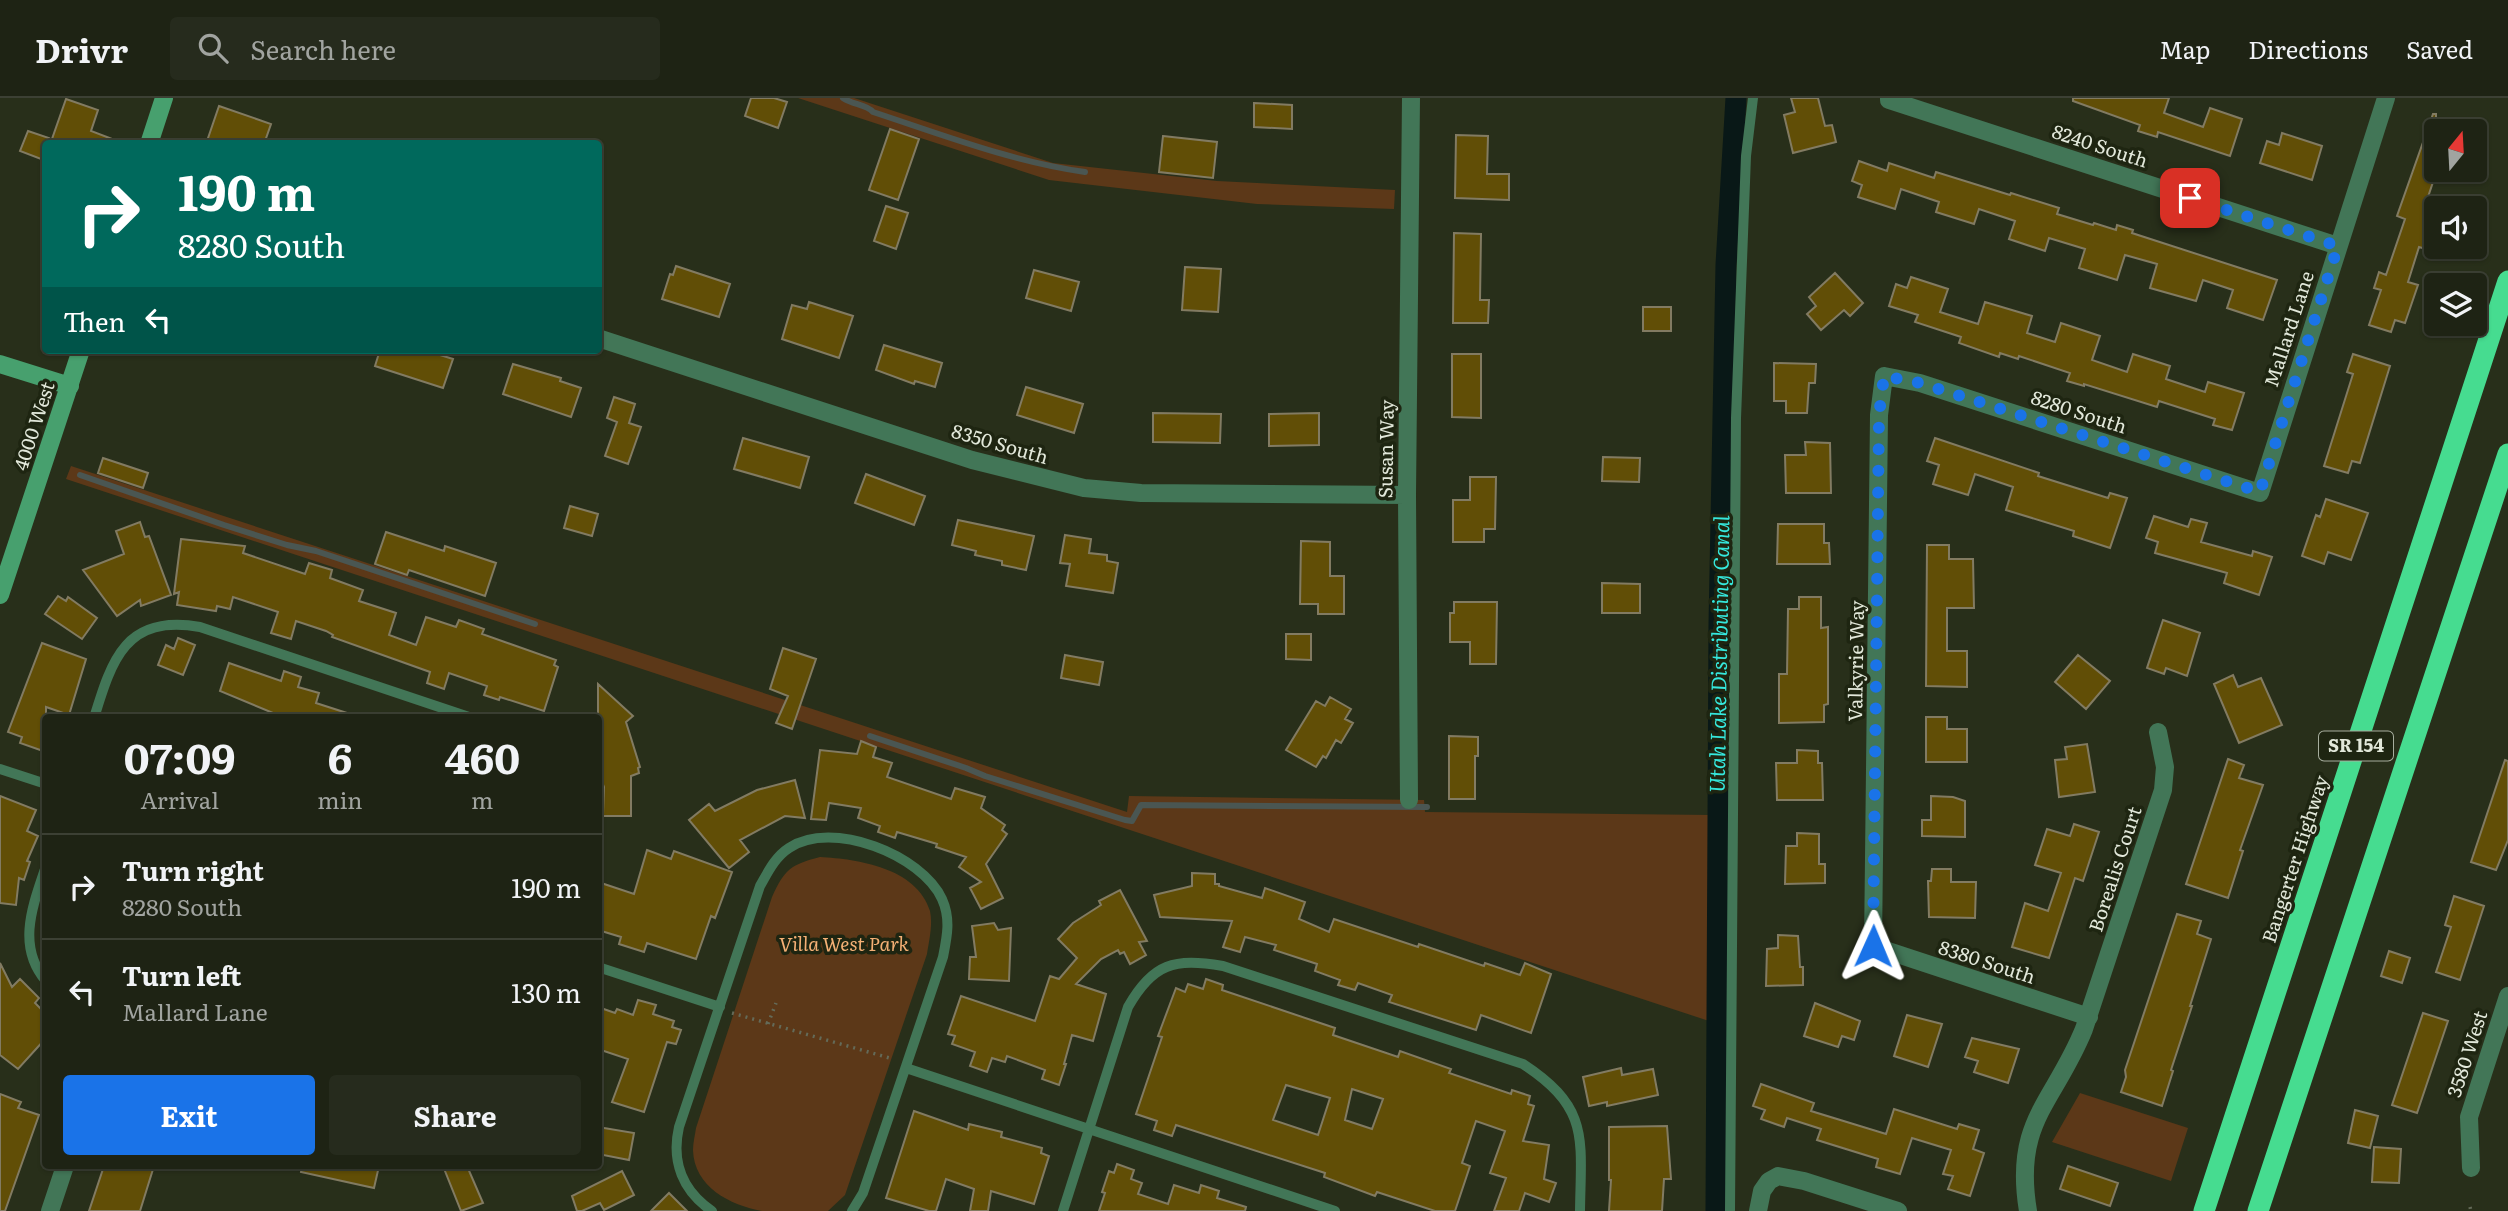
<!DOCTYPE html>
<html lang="en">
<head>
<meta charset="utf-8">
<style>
  :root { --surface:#1e2314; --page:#262b1d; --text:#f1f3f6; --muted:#a1a4a0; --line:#3c4034; --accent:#1a73e8 }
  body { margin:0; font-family:Literata,serif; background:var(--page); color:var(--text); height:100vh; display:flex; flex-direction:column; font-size:26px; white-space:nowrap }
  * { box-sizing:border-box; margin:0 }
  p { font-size:23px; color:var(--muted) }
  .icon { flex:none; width:38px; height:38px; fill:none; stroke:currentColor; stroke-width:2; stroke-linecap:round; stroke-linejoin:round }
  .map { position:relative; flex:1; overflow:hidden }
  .details { position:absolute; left:42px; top:616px; width:560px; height:455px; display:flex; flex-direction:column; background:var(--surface); border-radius:7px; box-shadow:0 2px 5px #0004,0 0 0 2px var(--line) }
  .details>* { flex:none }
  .banner { position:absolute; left:42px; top:42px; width:560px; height:214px; border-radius:7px; box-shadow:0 2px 5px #0004,0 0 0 2px var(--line); background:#00695c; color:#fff; overflow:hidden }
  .needle { width:46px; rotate:18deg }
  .buttons { position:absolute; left:2424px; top:21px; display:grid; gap:14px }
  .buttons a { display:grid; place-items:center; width:63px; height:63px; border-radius:7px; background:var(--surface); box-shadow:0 2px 5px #0004,0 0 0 2px var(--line); font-size:35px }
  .pin { position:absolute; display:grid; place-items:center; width:60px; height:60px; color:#fff; margin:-30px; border-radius:14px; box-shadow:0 4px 10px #0006 }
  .me { position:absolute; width:77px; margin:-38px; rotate:1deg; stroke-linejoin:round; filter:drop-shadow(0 0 5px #0008) }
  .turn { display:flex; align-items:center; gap:24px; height:147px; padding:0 21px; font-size:32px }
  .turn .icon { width:91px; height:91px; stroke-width:2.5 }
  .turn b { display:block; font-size:49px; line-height:60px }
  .then { display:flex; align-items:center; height:66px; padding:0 21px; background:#0003; gap:14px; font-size:26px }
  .eta { display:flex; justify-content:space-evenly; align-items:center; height:119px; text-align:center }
  .eta b { font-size:42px; font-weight:700; line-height:49px }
  .button { display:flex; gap:14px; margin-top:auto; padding:14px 21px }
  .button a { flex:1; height:80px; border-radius:7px; background:var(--accent); color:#fff; font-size:28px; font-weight:700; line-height:80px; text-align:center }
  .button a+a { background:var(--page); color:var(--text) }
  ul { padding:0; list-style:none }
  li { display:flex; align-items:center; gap:21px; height:105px; padding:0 21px; border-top:2px solid var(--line) }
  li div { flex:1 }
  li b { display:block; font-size:26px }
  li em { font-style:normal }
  header { display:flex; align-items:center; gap:42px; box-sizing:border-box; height:98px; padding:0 35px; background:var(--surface); border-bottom:2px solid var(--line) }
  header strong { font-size:33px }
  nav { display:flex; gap:38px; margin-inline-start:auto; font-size:24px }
  .search { width:490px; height:63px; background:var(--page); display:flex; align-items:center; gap:18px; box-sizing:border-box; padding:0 24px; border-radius:7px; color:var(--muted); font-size:26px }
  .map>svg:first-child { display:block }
</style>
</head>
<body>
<header>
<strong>Drivr</strong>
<div class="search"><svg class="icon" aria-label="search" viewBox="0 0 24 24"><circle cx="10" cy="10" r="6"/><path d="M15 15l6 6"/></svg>Search here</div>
<nav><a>Map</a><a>Directions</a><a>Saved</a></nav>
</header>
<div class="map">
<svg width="2508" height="1113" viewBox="0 0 2508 1113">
  <rect width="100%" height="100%" fill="#282f1a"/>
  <path fill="#5c3818" d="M798 0H854L1053 65 1217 83 1395 92 1394 111 1257 106 1049 82Z
    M71 368 1127 714 1129 698 1424 702 1425 714 1712 717 1709 923 66 381Z
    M820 759C858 761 917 770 930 813 933 827 929 843 927 856L845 1097 828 1113C807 1113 783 1113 762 1113 730 1107 694 1089 693 1052 693 1045 695 1037 696 1030L772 799C785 771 790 767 820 759Z
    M2080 995 2188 1030 2171 1083 2052 1044Z"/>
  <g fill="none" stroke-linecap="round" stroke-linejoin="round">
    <path stroke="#4a5652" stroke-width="6" d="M843 0C853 7 866 6 873 14 943 37 1013 64 1085 74
      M80 377 224 427 287 447 316 453 535 526
      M870 638 966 670 985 678 1125 722 1132 723 1141 707 1427 709"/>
    <path stroke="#091817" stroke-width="21" d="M1716 1113 1719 526 1726 167 1736 0"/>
  </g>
  <path fill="#614e06" stroke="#827b62" stroke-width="2" fill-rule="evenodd" d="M751 0H774L787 4 778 30 745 18Z
    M1791 0H1818L1825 28 1832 27 1836 44 1793 55 1784 17 1795 14Z
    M2073 0H2169L2164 15 2203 29 2210 10 2242 21 2230 58 2158 34 2157 39 2138 33 2140 27 2073 3Z
    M66 1 98 12 91 33 120 44V46H66L52 41Z
    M1254 5 1292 7V31L1254 29Z
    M219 8 271 26 264 46H206Z
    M2433 16H2436V75L2425 108 2436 112V154L2419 149 2408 184 2418 187 2405 225 2395 222 2391 234 2369 227 2381 192 2374 190 2379 174 2386 177 2405 121 2397 118Z
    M890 31 919 41 898 102 869 92Z
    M28 33 49 40 41 61 20 53Z
    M2282 35 2322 48 2312 82 2260 65 2267 43 2279 47Z
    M1456 37 1488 38 1487 76H1509V102L1455 100Z
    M1163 38 1217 44 1213 80 1159 74Z
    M1859 63 1887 73 1889 65 1934 80 1936 74 2010 97 2011 95 2059 110 2057 116 2093 127 2094 125 2116 132 2117 127 2133 132 2132 135 2277 182 2263 222 2227 210 2233 192 2203 182 2196 203 2150 190 2157 166 2125 157 2117 182 2079 170 2085 151 2049 140 2045 153 2009 141 2015 123 1979 111 1974 126 1936 114 1939 104 1901 91 1895 111 1858 99 1862 87 1852 83Z
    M886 108 908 115 896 151 874 143Z
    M1454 135 1481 136 1480 202H1489L1488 225H1453Z
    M676 168 730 186 719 219 662 201 670 176 673 177Z
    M1185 169 1221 171 1218 214 1182 212Z
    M1034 172 1079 184 1071 213 1026 200Z
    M1835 175 1863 205 1850 218 1844 212 1821 232 1807 216 1816 208 1809 199Z
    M1911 179 1948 191 1940 214 1978 226 1985 204 2032 218 2027 235 2055 244 2061 225 2100 238 2092 262 2127 274 2133 256 2170 268 2166 281 2205 294 2208 284 2244 295 2232 332 2213 327 2215 321 2159 303 2157 309 2084 286V288L2067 283 2070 275 2019 258 2018 261 2000 255 1999 259 1959 245 1961 239 1915 224 1918 217 1889 208 1896 186 1907 190Z
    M809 204 853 218 839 260 782 241 792 207 807 211Z
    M1643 209H1671V233H1643Z
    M884 247 942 265 935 289 915 283 914 286 876 272Z
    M380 252H424L453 261 443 290 375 268Z
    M1452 256H1481V320L1452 319Z
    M2353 256 2390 268 2360 365 2352 363 2348 375 2324 368 2353 276 2347 274Z
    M1774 265 1816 266 1815 285H1809L1807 315H1786V303H1774Z
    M513 266 561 280 560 283 581 290 571 319 503 296Z
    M1026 289 1083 306 1074 335 1017 317Z
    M614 299 635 306 629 325 641 329 628 366 605 358 617 324 607 320Z
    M1153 315 1221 316 1220 345 1153 344Z
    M1319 315V347L1269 348V316Z
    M743 340 809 359 800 390 734 371Z
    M1935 340 2039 375 2038 378 2108 400 2110 395 2127 400 2110 450 2073 438 2074 433 2006 412 2013 389 1975 376 1968 397 1933 386 1939 367 1927 363Z
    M1805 344 1830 345 1831 395H1786L1785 357H1806Z
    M1603 359 1640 360 1639 384 1602 383Z
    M103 360 148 375 143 390 98 375Z
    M866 376 925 398 914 427 855 405Z
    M1470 379H1496L1495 431H1484V444H1453V402H1470Z
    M2326 401 2368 415 2351 462 2328 454 2324 466 2302 458 2316 417 2320 419Z
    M570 408 598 416 592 438 564 430Z
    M2154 418 2188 429 2191 421 2207 425 2201 444 2252 458 2253 453 2272 459 2259 497 2224 485 2227 475 2155 455 2158 444 2146 440Z
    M958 422 1034 438 1026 472 1002 467V463L975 457 976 453 952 447Z
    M140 424 145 439 149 438 171 497 141 508 140 502 117 518 83 472 124 456 116 433Z
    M1778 426H1824V445H1829L1830 466H1777Z
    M386 434 444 453 445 448 496 465 485 498 409 472 407 477 375 466Z
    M1065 437 1091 441 1089 455 1107 457V463L1118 465 1113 495 1066 488 1070 466 1060 465Z
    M181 441 245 448 243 455 305 476 309 465 332 472 330 480 363 492 359 503 396 515 389 537 416 547 426 519 456 529 459 522 484 531 482 536 556 562 554 567 558 569 544 613 500 599 499 602 484 597 487 588 449 575 444 591 427 585 430 574 332 539 333 537 326 533 296 523 291 541 271 535 278 514 233 499 230 511 217 508 216 513 177 507 179 494 174 496Z
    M1301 443 1330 444V478H1344V516H1318V506H1300Z
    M1927 447H1949V461H1973L1974 510H1947V553H1967V589L1926 588Z
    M1602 485 1640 486V515H1602Z
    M58 498 66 503 68 499 97 520 82 541 45 516Z
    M1799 499H1821V530L1828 529V606L1824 607V624L1779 625V576H1787L1788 511H1799Z
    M1454 504H1497L1496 566H1470V544H1450V515H1454Z
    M2163 522 2200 535 2187 578 2166 570 2164 576 2147 570Z
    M1286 536H1311V562L1286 561Z
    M178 540 195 547 183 577 158 567 166 547 174 551Z
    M42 545 86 561 69 617 46 609V654L20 645 22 639 8 634Z
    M783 550 816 561 792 631 776 625 788 598 770 591Z
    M1065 557 1103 564 1099 587 1061 580Z
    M2078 557 2110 583 2086 611 2055 584Z
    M229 565 281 583 284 573 301 579 298 589 319 595 316 605 350 616 349 620H285L220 593Z
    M2233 577 2238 589 2261 580 2282 627 2239 645 2214 586Z
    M598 586 633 618 626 624 640 669 638 670 639 675 631 678V718H603L604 689 598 674Z
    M1330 599 1351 611 1345 621 1353 625 1341 645 1336 642 1326 660 1323 658 1316 669 1286 652 1316 603 1325 608Z
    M1926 619H1947V631H1967V664H1926Z
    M1449 638 1478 639V658H1475V701H1449Z
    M861 643 876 649 873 659 892 665 887 679 951 701 955 690 985 699 981 710 1005 727 1002 732 1007 736 986 766 1003 800 981 811 970 790 981 784 959 769 966 759 936 749 937 746 897 734 895 740 878 734 880 728 858 720 861 710 829 705 826 722 811 721 820 652 857 656Z
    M2087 646 2095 694 2059 699 2055 662 2067 661 2065 649Z
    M1797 652 1818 653V665H1822L1823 702H1777L1776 665H1797Z
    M2228 661 2244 667 2239 680 2263 687 2240 752 2243 753 2228 800 2186 786Z
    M2505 662 2508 663V742L2496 772 2471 764Z
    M795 682 805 720 785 718 740 742 749 754 729 770 689 722 709 706 715 713 757 692Z
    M0 698 36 712 27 733 38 738 27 763 30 764 24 782 19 780 16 807 0 805Z
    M1931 698 1953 699 1965 703V739L1922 738V722H1931Z
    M2074 726 2099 734 2083 783 2075 780 2049 860 2012 849 2025 805 2048 813 2061 775 2035 767 2047 731 2070 738Z
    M1797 735 1819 736V766H1825V785L1785 786 1786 748H1797Z
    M647 752 671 761 674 753 732 774 715 820 711 818 696 861 647 845 644 854 619 846 621 839 598 832V784L634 796Z
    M1932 771H1951V784H1976L1975 820 1929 819 1928 783H1931Z
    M1192 775 1215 776V786H1219V788L1262 800 1265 790 1305 804 1299 821 1329 834 1334 821 1418 849 1419 846 1484 868 1485 865 1520 877 1525 865 1551 876 1531 935 1481 917 1476 932 1389 904 1392 897 1358 885 1355 892 1338 887 1340 882 1315 873 1317 866 1274 852 1276 847 1245 839 1240 854 1223 849 1232 823 1160 819 1154 797 1192 788Z
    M1120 792 1147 843 1139 844 1146 857 1130 866 1124 854 1120 856 1118 852 1101 861 1076 886 1106 896 1093 943 1072 937 1064 966H1066L1059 987 1042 981 1045 972 1007 958 1005 964 992 960 987 974 970 968 975 954 952 946 955 938 948 936 961 898 1035 923 1050 878 1059 881 1077 860 1058 841 1073 825 1101 807 1099 803Z
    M2454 798 2484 808 2460 882 2436 874 2451 829 2445 827Z
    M2177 816 2201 823 2197 836 2211 841 2190 908H2192L2171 972 2173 973 2162 1008 2121 994 2126 979 2125 972Z
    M994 825 998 832 1011 830 1009 883 969 881 970 859H976L972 828Z
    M1778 837 1798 838 1800 869H1803V887L1766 888 1767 851 1778 850Z
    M2389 853 2410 860 2402 885 2381 878Z
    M0 865 12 889 20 881 39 900 35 905 46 916V940L18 971 0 957Z
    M1206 881 1223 887 1222 892 1335 930 1333 937 1398 959 1400 953 1451 971 1449 975 1511 996 1512 992 1530 998 1528 1006 1534 1008 1523 1043 1549 1047 1544 1081 1556 1085 1549 1104 1525 1095 1519 1113H1494L1506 1080 1490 1075 1505 1033 1476 1023 1462 1065 1470 1068 1455 1113H1435L1377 1094 1375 1098 1324 1079 1325 1075 1176 1027 1172 1038 1154 1032 1157 1023 1136 1016 1162 939 1158 938 1176 890 1185 894 1188 886 1203 891ZM1286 987 1330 1000 1318 1037 1273 1022ZM1352 991 1383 1001 1372 1031 1345 1022Z
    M638 902 656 907 653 916 674 923 672 929 681 932 676 946 667 944 644 1014 612 1004 628 961 598 951V909L615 915 617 911 633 917Z
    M1815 905 1860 923 1854 942 1842 938 1838 949 1804 938Z
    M2423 915 2448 923 2417 1015 2392 1007Z
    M1907 917 1942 926 1928 969 1894 958Z
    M1972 940 2019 951 2008 985 1974 974 1978 963 1965 959Z
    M1621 970 1622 977 1653 971 1658 997 1607 1008V1004L1589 1008 1583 979Z
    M1761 986 1814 1005 1811 1013 1886 1036 1894 1011 1957 1031 1959 1026 1979 1032 1973 1051 1984 1055 1970 1098 1948 1091 1953 1078 1943 1076 1951 1052 1912 1040 1900 1076 1876 1069 1878 1061 1817 1042 1821 1031 1787 1020 1784 1029 1761 1021 1765 1012 1753 1008Z
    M0 996 21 1004 18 1010 39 1017 5 1113H0Z
    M2355 1012 2378 1018 2370 1050 2348 1045Z
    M914 1013 968 1032 969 1026 1002 1034 1001 1039 1042 1050 1041 1055 1049 1058 1034 1106 991 1093 988 1113H970L974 1091 946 1081 936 1113H929L886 1100Z
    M1667 1028 1671 1081H1664L1662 1113H1609L1611 1082H1609V1029Z
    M598 1029 634 1035 629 1062 598 1056Z
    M2374 1049 2401 1051 2399 1085 2372 1084Z
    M1117 1066 1134 1072 1131 1081 1142 1085 1138 1096 1168 1106 1174 1087 1199 1095 1201 1087 1219 1093 1217 1100 1246 1109 1245 1113H1099L1105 1095 1102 1094 1109 1073 1114 1075Z
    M104 1068H154L140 1113H89Z
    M302 1068H379L374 1090 301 1074Z
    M443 1068H467L483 1105 461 1113Z
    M2068 1068 2118 1085 2110 1108 2060 1091Z
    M622 1073 634 1097 604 1112 600 1105 582 1113H577L572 1098Z
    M669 1095 687 1113H651Z"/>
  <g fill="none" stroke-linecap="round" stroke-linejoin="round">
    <path stroke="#646a58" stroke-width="3.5" stroke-dasharray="2 5" stroke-linecap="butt" d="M732 915 893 961
      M768 926 776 905
      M2470 1109 2471 1113"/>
    <path stroke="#427657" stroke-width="10" d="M94 620C112 561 126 516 200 529L472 620
      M0 671 46 686
      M46 768C33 807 16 848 46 883
      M598 869 720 909
      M906 970 1335 1113
      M712 1113C683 1093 671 1064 679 1029L760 788C768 774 775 759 789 750 832 721 922 757 942 801 951 821 947 839 943 859L863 1095 852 1113
      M1063 1113 1128 909C1153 865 1174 860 1223 868L1523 966C1590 1010 1581 1040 1580 1113
      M1730 1113 1736 320 1746 58 1753 0"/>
    <path stroke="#427657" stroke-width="18" d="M1889 0V2L2338 148
      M598 240 972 362 1084 390 1141 395 1407 397
      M1409 702 1407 397 1411 0
      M2089 919 1873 848 1879 317 1884 278 1920 285 2260 395 2386 0
      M2471 1070 2469 1019 2508 898
      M50 1113 65 1068
      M1758 1113 1762 1093 1769 1083 1778 1078 1804 1083 1898 1113
      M2028 1113C2013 1023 2054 1005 2084 931L2163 692 2165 669 2158 634"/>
    <path stroke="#47a06e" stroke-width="18" d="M149 46 164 0
      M0 266 70 288
      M0 497 81 252"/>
    <path stroke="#46dc90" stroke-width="21" d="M2204 1113 2508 183
      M2258 1113 2508 356"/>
  </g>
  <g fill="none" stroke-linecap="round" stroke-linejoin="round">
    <path stroke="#1a73e8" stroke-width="12" stroke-dasharray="0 21.6" d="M1873 848 1879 317 1884 278 1920 285 2260 394 2338 148 2190 100"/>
  </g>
  <g text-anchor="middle" stroke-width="7" stroke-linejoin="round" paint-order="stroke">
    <rect fill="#1e2511" stroke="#a7ae9e" stroke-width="2" x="2319" y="633.5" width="74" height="29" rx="5"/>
    <g font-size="18" font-weight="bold" fill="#e2e8da">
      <text x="2356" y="654">SR 154</text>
    </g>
    <g font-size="19" fill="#e2e8da" stroke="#1e2511">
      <text transform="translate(2100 48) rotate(18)" y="7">8240 South</text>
      <text transform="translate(2289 231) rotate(-72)" y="7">Mallard Lane</text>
      <text transform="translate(2079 314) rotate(18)" y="7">8280 South</text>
      <text transform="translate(34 328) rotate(-72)" y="7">4000 West</text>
      <text transform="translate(1000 346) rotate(16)" y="7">8350 South</text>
      <text transform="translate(1386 351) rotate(-89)" y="7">Susan Way</text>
      <text transform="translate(1856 563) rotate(-89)" y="7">Valkyrie Way</text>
      <text transform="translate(2295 761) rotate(-72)" y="7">Bangerter Highway</text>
      <text transform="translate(2115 771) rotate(-72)" y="7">Borealis Court</text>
      <text transform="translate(1987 864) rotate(18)" y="7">8380 South</text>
      <text transform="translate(2467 956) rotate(-72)" y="7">3580 West</text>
    </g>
    <g font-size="19" font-style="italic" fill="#f4b075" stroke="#1e2511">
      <text x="844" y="853">Villa West Park</text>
    </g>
    <g font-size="21" font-style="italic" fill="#35e8dd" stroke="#1e2511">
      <text transform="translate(1720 556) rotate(-89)" y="7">Utah Lake Distributing Canal</text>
    </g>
  </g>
</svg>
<div class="buttons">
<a><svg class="needle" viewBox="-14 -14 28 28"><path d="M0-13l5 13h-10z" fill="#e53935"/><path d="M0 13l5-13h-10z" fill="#a1a4a0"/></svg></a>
<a><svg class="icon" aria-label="sound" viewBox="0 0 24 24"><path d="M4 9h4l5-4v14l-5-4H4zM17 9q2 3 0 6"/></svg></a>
<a><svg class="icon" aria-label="layers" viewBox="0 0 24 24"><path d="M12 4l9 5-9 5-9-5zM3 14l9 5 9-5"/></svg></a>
</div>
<div class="pin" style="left:2190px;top:100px;background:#d93025"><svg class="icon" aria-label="arrive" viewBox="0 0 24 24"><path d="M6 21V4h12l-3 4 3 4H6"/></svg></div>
<svg class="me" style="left:1873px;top:848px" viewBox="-20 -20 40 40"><path d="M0-17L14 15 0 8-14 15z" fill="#1a73e8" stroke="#fff" stroke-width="4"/></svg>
<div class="banner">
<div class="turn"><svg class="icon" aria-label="right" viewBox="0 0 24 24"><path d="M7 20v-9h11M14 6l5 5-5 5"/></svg><div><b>190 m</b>8280 South</div></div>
<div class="then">Then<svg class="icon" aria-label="left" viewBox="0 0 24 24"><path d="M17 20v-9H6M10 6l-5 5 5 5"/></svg></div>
</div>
<section class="details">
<div class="eta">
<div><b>07:09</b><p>Arrival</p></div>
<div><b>6</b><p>min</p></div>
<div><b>460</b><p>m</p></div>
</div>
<ul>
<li><svg class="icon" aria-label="right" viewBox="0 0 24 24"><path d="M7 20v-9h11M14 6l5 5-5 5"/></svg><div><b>Turn right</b><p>8280 South</p></div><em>190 m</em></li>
<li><svg class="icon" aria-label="left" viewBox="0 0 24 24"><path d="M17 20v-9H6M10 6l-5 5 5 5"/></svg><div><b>Turn left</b><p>Mallard Lane</p></div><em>130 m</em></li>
</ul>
<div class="button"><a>Exit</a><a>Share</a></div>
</section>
</div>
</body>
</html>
